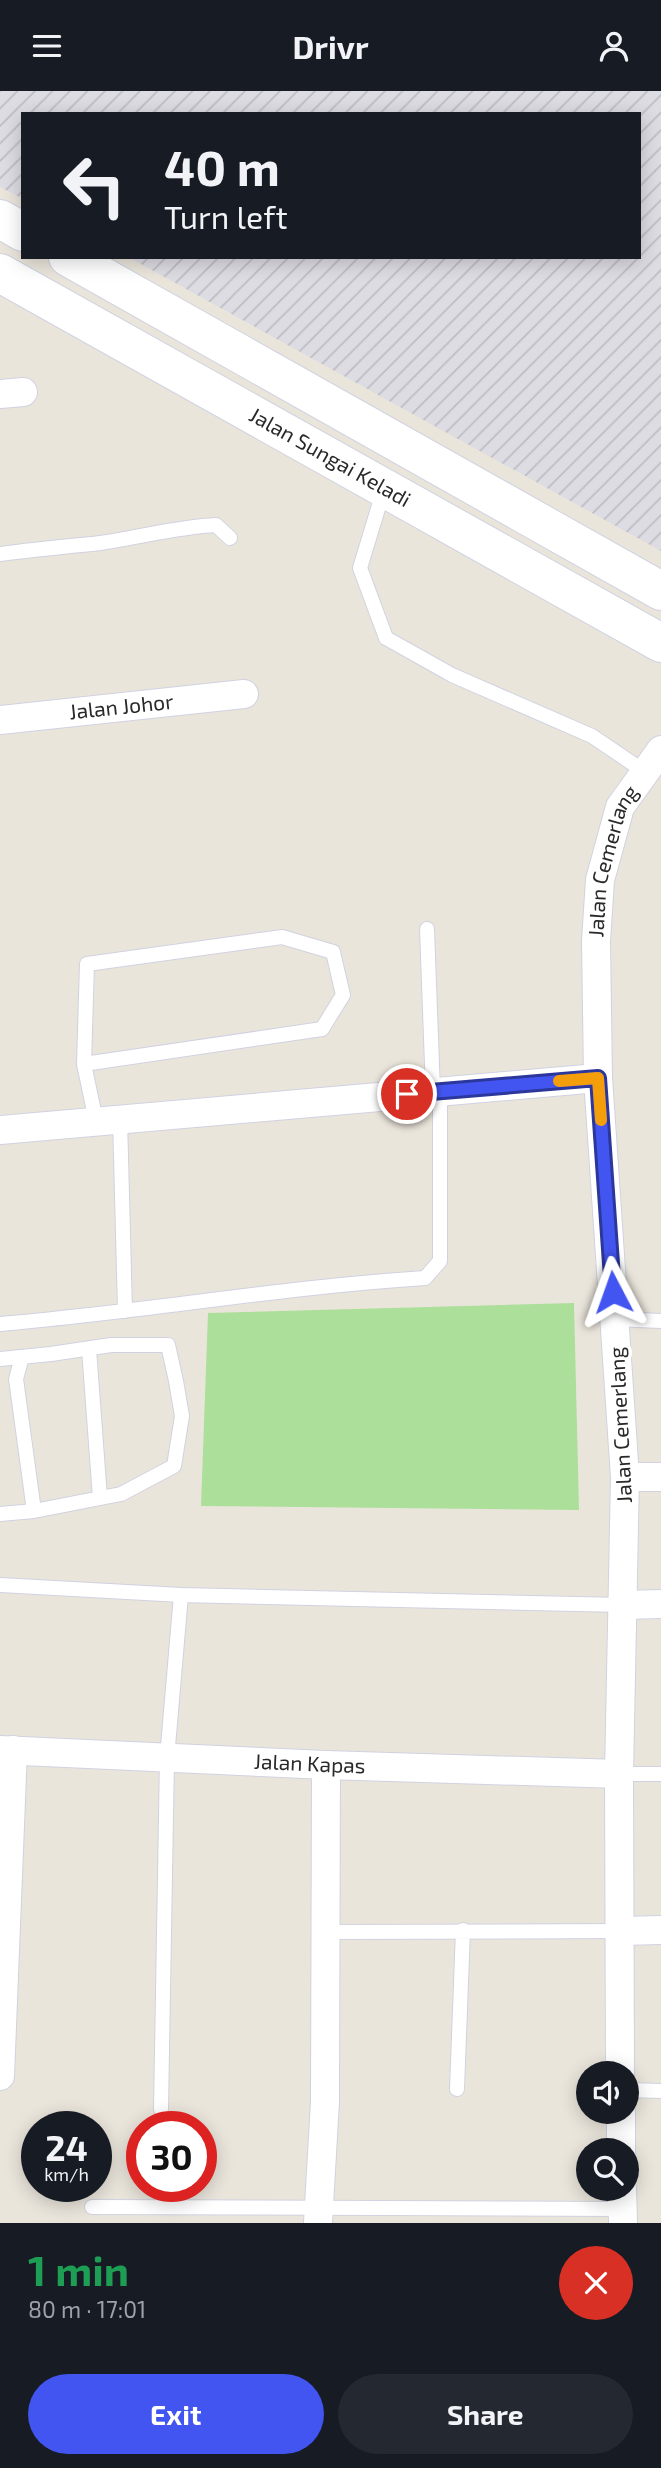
<!DOCTYPE html>
<html lang="en">
<head>
<meta charset="utf-8">
<style>
  :root { --surface:#171b24; --page:#242831; --text:#f1f3f6; --muted:#9ea1a6; --accent:#4355f0 }
  body { margin:0; font-family:"Exo 2",sans-serif; background:var(--page); color:var(--text); height:100vh; display:flex; flex-direction:column; font-size:26px; white-space:nowrap }
  * { box-sizing:border-box; margin:0 }
  p { font-size:23px; color:var(--muted) }
  .icon { flex:none; width:38px; height:38px; fill:none; stroke:currentColor; stroke-width:2; stroke-linecap:round; stroke-linejoin:round }
  .map { position:relative; height:2132px; overflow:hidden }
  .drawer { display:flex; flex-direction:column; background:var(--surface); flex:1 }
  .drawer>* { flex:none }
  .top-card { position:absolute; left:21px; top:21px; width:620px; height:147px; border-radius:0px; box-shadow:0 4px 18px #0003; background:#171b24; color:var(--text); overflow:hidden }
  .buttons { position:absolute; left:576px; top:1970px; display:grid; gap:14px }
  .buttons a { display:grid; place-items:center; width:63px; height:63px; border-radius:50%; background:var(--surface); box-shadow:0 4px 18px #0003; font-size:35px }
  .speed { position:absolute; left:21px; top:2020px; display:flex; gap:14px; font-size:35px; font-weight:700; text-align:center }
  .speed>* { display:grid; place-content:center; width:91px; height:91px; border-radius:50%; background:var(--surface); box-shadow:0 4px 18px #0003; line-height:1 }
  .speed small { font-size:18px; font-weight:400 }
  .speed .limit { border:10px solid #d22; background:#fff; color:#111 }
  .pin { position:absolute; display:grid; place-items:center; width:60px; height:60px; color:#fff; margin:-30px; border:4px solid #fff; border-radius:50%; box-shadow:0 2px 7px #0007 }
  .me { position:absolute; width:77px; margin:-38px; rotate:356deg; stroke-linejoin:round; filter:drop-shadow(0 0 5px #0008) }
  .turn { display:flex; align-items:center; gap:24px; height:147px; padding:0 28px; font-size:32px }
  .turn .icon { width:91px; height:91px; stroke-width:2.5 }
  .turn b { display:block; font-size:49px; line-height:60px }
  .round { display:grid; place-items:center; flex:none; width:74px; height:74px; border-radius:37px; background:var(--page) }
  .headline { display:flex; align-items:center; justify-content:space-between; height:119px; padding:0 28px }
  h1 { font-size:42px; font-weight:700; line-height:52px; color:#1e9e55 }
  .action { display:flex; gap:14px; margin-top:auto; padding:14px 28px }
  .action a { flex:1; height:80px; border-radius:42px; background:var(--accent); color:#fff; font-size:28px; font-weight:700; line-height:80px; text-align:center }
  .action a+a { background:var(--page); color:var(--text) }
  header { display:flex; justify-content:space-between; align-items:center; height:91px; padding:0 28px; background:var(--surface); font-size:32px; font-weight:700 }
  .map>svg:first-child { display:block }
</style>
</head>
<body>
<header><svg class="icon" aria-label="menu" viewBox="0 0 24 24"><path d="M4 6h16M4 12h16M4 18h16"/></svg>Drivr<svg class="icon" aria-label="person" viewBox="0 0 24 24"><circle cx="12" cy="8" r="4"/><path d="M4 21q1-7 8-7t8 7"/></svg></header>
<div class="map">
<svg width="661" height="2132" viewBox="0 0 661 2132">
  <defs>
    <pattern id="industrial-furrows" width="10" height="10" patternUnits="userSpaceOnUse" patternTransform="scale(1.75)"><rect width="10" height="10" fill="#dedce3"/><path d="M-1 1l2-2M0 10L10 0M9 11l2-2" fill="none" stroke="#bebdc3"/></pattern>
  </defs>
  <rect width="100%" height="100%" fill="#eae5db"/>
  <path fill="url(#industrial-furrows)" d="M0 0H661V460L128 166H639V23H23V108L0 96Z"/>
  <path fill="#acdf9a" d="M574 1212 579 1419 201 1415 208 1222Z"/>
  <g fill="none" stroke-linecap="round" stroke-linejoin="round">
    <defs>
      <path id="lane" d="M384 398 360 477 386 547 452 584 592 645 645 681
        M0 463C31 459 62 456 92 453 134 448 174 436 216 434L230 447
        M427 838 433 1001
        M84 973 322 938 343 904 333 861 282 846 87 873 84 973 96 1030
        M120 1027 125 1220
        M615 1228 661 1230
        M0 1233C142 1221 283 1196 425 1187L440 1170V1001
        M89 1258 100 1407
        M22 1266 16 1288 34 1420
        M0 1268 51 1263 111 1254H168L176 1290 182 1325 174 1375 121 1403 34 1420 0 1423
        M0 1494 181 1504 623 1514
        M619 1683H661
        M326 1841 621 1840
        M457 1998 463 1839
        M626 1999 661 2000
        M161 2018 167 1667 181 1504
        M92 2116 623 2118"/>
      <g id="street">
        <path d="M0 303 23 301"/>
        <path id="s1" d="M0 629 244 603"/>
        <path d="M0 1039 598 987"/>
        <path d="M625 1386H661"/>
        <path d="M623 1514 661 1513"/>
        <path id="s2" d="M0 1659 326 1674 619 1683"/>
        <path d="M621 1840 661 1839"/>
        <path id="s3" d="M620 1983 619 1683 625 1386 598 987 596 850 600 789 620 716 661 659"/>
        <path d="M0 1985 13 1659"/>
        <path d="M621 2021V2060"/>
        <path d="M622 2098 623 2132"/>
        <path d="M318 2132 325 2011 326 1674"/>
      </g>
      <g id="secondary">
        <path d="M0 128 23 141"/>
        <path d="M68 166 661 500"/>
        <path id="s4" d="M0 182 661 552"/>
      </g>
    </defs>
    <use href="#lane" stroke="#d1d2e1" stroke-width="16"/>
    <use href="#street" stroke="#d1d2e1" stroke-width="30"/>
    <use href="#secondary" stroke="#d1d2e1" stroke-width="40"/>
    <use href="#lane" stroke="#fff" stroke-width="14"/>
    <use href="#street" stroke="#fff" stroke-width="28"/>
    <use href="#secondary" stroke="#fff" stroke-width="38"/>
  </g>
  <g fill="none" stroke-linecap="round" stroke-linejoin="round">
    <defs>
      <path id="route" d="M407 1003 598 987 613 1201"/>
    </defs>
    <use href="#route" stroke="#2c379c" stroke-width="18"/>
    <use href="#route" stroke="#4355f0" stroke-width="12"/>
    <path stroke="#f59e0b" stroke-width="12" d="M559 990 598 987 601 1029"/>
  </g>
  <g text-anchor="middle" stroke-width="7" stroke-linejoin="round" paint-order="stroke">
    <g font-size="21" fill="#292929" stroke="#fff">
      <text dy="7" stroke="none"><textPath href="#s4" startOffset="378">Jalan Sungai Keladi</textPath></text>
      <text dy="7" stroke="none"><textPath href="#s1" startOffset="122">Jalan Johor</textPath></text>
      <text dy="7" stroke="none"><textPath href="#s3" startOffset="1216">Jalan Cemerlang</textPath></text>
      <text transform="translate(621 1334) rotate(-93)" y="7">Jalan Cemerlang</text>
      <text dy="7" stroke="none"><textPath href="#s2" startOffset="310">Jalan Kapas</textPath></text>
    </g>
  </g>
</svg>
<div class="buttons">
<a><svg class="icon" aria-label="sound" viewBox="0 0 24 24"><path d="M4 9h4l5-4v14l-5-4H4zM17 9q2 3 0 6"/></svg></a>
<a><svg class="icon" aria-label="search" viewBox="0 0 24 24"><circle cx="10" cy="10" r="6"/><path d="M15 15l6 6"/></svg></a>
</div>
<div class="speed"><div>24<small>km/h</small></div><div class="limit">30</div></div>
<div class="pin" style="left:407px;top:1003px;background:#d93025"><svg class="icon" aria-label="arrive" viewBox="0 0 24 24"><path d="M6 21V4h12l-3 4 3 4H6"/></svg></div>
<svg class="me" style="left:613px;top:1201px" viewBox="-20 -20 40 40"><path d="M0-17L14 15 0 8-14 15z" fill="#4355f0" stroke="#fff" stroke-width="4"/></svg>
<div class="top-card">
<div class="turn"><svg class="icon" aria-label="left" viewBox="0 0 24 24"><path d="M17 20v-9H6M10 6l-5 5 5 5"/></svg><div><b>40 m</b>Turn left</div></div>
</div>
</div>
<section class="drawer">
<div class="headline"><div><h1>1 min</h1><p>80 m · 17:01</p></div><a class="round" style="background:#d93025;color:#fff"><svg class="icon" aria-label="close" viewBox="0 0 24 24"><path d="M6 6l12 12M18 6L6 18"/></svg></a></div>
<div class="action"><a>Exit</a><a>Share</a></div>
</section>
</body>
</html>
